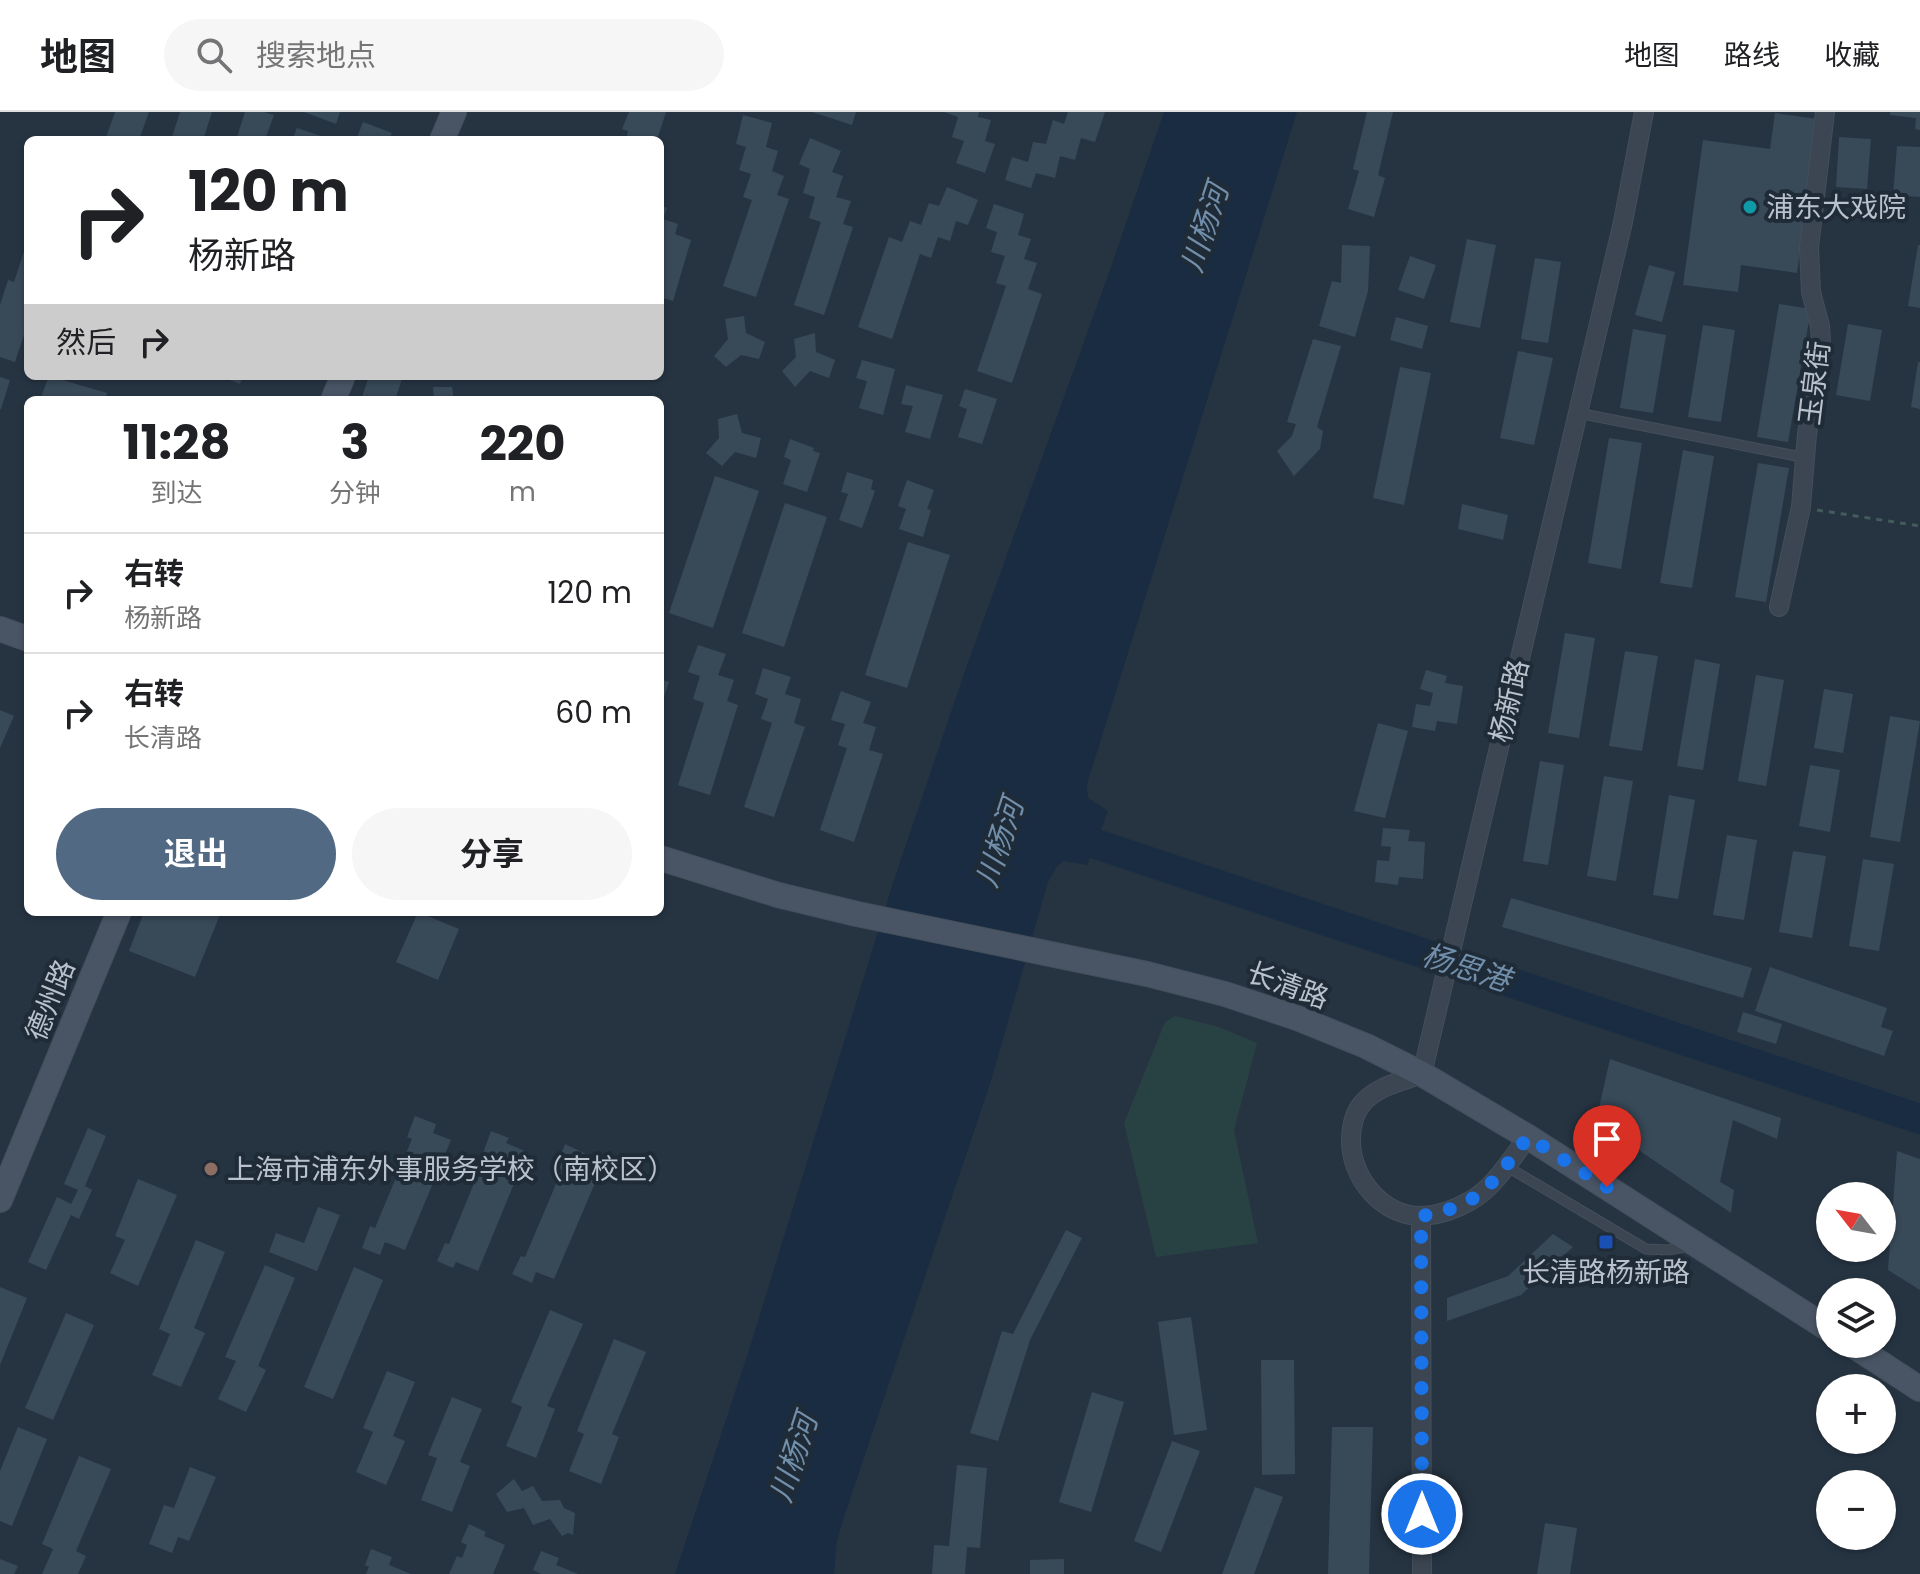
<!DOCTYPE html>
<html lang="zh">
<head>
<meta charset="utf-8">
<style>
  :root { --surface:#fff; --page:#f6f6f6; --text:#202124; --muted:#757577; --line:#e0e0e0; --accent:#526984 }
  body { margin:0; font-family:Poppins,"Noto Sans SC",sans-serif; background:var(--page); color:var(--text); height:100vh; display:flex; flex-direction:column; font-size:30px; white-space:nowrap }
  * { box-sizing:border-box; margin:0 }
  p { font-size:26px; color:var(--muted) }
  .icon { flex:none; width:44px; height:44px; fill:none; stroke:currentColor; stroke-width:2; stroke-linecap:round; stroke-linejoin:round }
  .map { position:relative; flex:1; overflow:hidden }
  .sheet { position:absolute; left:24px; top:284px; width:640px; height:520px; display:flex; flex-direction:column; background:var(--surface); border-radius:12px; box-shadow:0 2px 6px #0004 }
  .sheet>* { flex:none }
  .guide { position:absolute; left:24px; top:24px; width:640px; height:244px; border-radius:12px; box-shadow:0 2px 6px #0004; background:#fff; color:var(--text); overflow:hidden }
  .needle { width:52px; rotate:301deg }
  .tools { position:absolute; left:1816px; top:1070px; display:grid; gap:16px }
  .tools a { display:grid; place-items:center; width:80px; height:80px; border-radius:50%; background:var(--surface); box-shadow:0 2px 6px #0004; font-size:40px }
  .pin { position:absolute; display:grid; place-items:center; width:68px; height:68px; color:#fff; margin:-82px -34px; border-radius:50% 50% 50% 0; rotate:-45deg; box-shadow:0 0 8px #0007 }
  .pin .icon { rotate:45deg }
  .me { position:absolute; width:88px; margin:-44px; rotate:0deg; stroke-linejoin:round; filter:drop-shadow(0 0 6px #0008) }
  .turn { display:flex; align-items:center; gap:28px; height:168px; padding:0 32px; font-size:36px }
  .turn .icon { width:104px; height:104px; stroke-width:2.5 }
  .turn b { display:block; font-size:56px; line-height:68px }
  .then { display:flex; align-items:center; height:76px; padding:0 32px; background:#0003; gap:16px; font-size:30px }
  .eta { display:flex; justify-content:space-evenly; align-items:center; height:136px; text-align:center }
  .eta b { font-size:48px; font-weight:700; line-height:56px }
  .button { display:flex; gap:16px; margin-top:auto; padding:16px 32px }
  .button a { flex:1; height:92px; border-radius:48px; background:var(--accent); color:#fff; font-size:32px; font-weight:700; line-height:92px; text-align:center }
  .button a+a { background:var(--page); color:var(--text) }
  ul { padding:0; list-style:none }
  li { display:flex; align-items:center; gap:24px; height:120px; padding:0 32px; border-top:2px solid var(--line) }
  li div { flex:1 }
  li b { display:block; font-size:30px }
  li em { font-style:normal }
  header { display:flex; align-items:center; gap:48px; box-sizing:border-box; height:112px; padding:0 40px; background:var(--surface); border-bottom:2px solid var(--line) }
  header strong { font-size:38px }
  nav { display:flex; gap:44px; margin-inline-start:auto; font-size:28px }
  .search { width:560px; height:72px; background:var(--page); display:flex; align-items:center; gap:20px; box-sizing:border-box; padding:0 28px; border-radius:44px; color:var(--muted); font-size:30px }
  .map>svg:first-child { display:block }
</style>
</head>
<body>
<header>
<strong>地图</strong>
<div class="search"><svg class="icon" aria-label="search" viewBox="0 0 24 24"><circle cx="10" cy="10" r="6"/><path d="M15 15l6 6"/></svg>搜索地点</div>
<nav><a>地图</a><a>路线</a><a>收藏</a></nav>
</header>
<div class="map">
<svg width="1920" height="1462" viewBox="0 0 1920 1462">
  <rect width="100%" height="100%" fill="#263442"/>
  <path fill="#284243" d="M1175 904 1219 915 1257 931 1234 1018 1258 1131 1156 1145 1124 1011 1165 910Z"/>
  <path fill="#192c41" d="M1164 0H1297L1087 672 1088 686 1108 699 1087 753 1064 749 1057 754 1048 770 991 969 844 1405 837 1429 834 1462H675L749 1238 893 771 966 556 1110 158Z"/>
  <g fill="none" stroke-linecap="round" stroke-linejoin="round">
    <path stroke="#192c41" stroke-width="30" d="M1057 719 1920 1007"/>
  </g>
  <path fill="#384958" d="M115 0H149L139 28H105Z
    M180 0H212L203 28H171Z
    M245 0H264L274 3 265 28H236Z
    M304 0H340L336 12Z
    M629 0H666L657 28H611L627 24 628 19 622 17Z
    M812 0H856L852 13Z
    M944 0H979L978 5 991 8 985 29 995 32 985 61 956 51 964 29 952 25 958 5Z
    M1068 0H1105L1095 30 1081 26 1075 48 1060 44 1055 66 1036 61 1031 76 1005 68 1012 45 1028 50 1033 30 1046 32 1053 8 1064 12Z
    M1367 0H1393L1378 63 1385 66 1374 105 1348 97 1359 59 1353 57Z
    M1890 0H1920V18L1915 17 1916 6 1890 3Z
    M1775 1 1817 7 1797 161 1741 153 1738 180 1683 173 1703 28 1770 37Z
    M743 3 772 11 766 35 778 39 772 59 784 64 777 83 789 87 756 185 723 174 752 88 743 85 751 62 739 58 746 35 736 32Z
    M363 10 392 21 389 28H356Z
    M297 16 321 24 320 28H292Z
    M1839 25 1871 27 1867 77 1836 75Z
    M810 26 841 39 832 60 843 64 836 85 851 89 843 112 853 115 824 203 794 193 821 110 809 106 815 85 803 81 810 57 799 52Z
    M1897 34 1920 35V85L1893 83Z
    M947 75 978 88 968 113 956 109 950 129 938 125 931 146 920 142 892 227 858 215 889 125 902 130 910 109 921 113 929 91 939 94Z
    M994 92 1024 102 1018 123 1031 127 1024 147 1037 151 1028 177 1042 182 1012 271 977 259 1006 174 996 171 1005 144 991 140 997 120 986 116Z
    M660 93 667 96 663 107 678 112 675 122 691 128 673 189 660 185Z
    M28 127V211L15 250 0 245V193L8 168 14 170Z
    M1467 127 1496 133 1480 216 1450 210Z
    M1342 133 1370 134 1368 179 1355 225 1319 214 1332 169 1341 171Z
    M1918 133H1920V196L1908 194Z
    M1410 144 1436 153 1424 187 1398 178Z
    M1535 146 1561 150 1548 231 1521 227Z
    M1649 153 1675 160 1662 210 1635 203Z
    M1779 192 1811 197 1788 330 1757 325Z
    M744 204 746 221 765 230 759 247 741 243 726 255 714 244 728 227 725 207Z
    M1396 205 1428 214 1422 237 1390 228Z
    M1848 212 1882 218 1870 289 1836 283Z
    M1703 213 1735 218 1721 310 1688 305Z
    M1633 217 1666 223 1653 301 1620 296Z
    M815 221 816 240 835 248 829 266 810 259 795 275 782 259 796 245 794 227Z
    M1313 227 1341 234 1317 315 1323 319 1320 337 1294 364 1277 339 1292 324 1296 312 1287 310Z
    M1518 239 1553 246 1534 333 1500 326Z
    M862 248 895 257 883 303 859 296 867 269 856 266Z
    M1918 250H1920V297L1911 295Z
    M1400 255 1431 261 1404 393 1373 386Z
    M49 264 107 281 105 288H40Z
    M219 264H243L240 272Z
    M369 264H403L395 288H361Z
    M0 265 10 268 1 297H0Z
    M906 273 943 283 930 327 905 320 913 294 901 292Z
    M433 275H452L454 288H434Z
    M965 277 997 287 982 332 958 325 967 297 959 294Z
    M737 302 742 321 761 326 756 346 735 340 722 354 706 341 719 326 718 307Z
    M1609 326 1642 331 1621 457 1588 451Z
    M790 327 814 336 813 339 820 341 807 380 783 372 791 348 784 345Z
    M1683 338 1714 344 1692 476 1660 471Z
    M1758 351 1789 356 1766 490 1735 485Z
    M847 360 873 368 871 377 875 379 862 416 839 408 848 382 841 380Z
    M715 364 759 379 713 516 669 501Z
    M907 368 934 378 927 397 931 398 923 425 899 417 906 397 898 394Z
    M785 391 827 405 784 535 742 521Z
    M1462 392 1508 403 1503 428 1458 417Z
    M908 430 950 443 907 576 865 563Z
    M1565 521 1595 526 1579 626 1548 621Z
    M698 533 726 542 718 563 734 568 727 589 738 593 710 683 678 673 704 591 693 587 700 564 688 560Z
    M1625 539 1658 544 1642 639 1609 634Z
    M1695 547 1720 552 1703 658 1677 654Z
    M763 556 791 565 785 582 801 587 794 611 805 615 774 705 744 695 772 611 761 607 768 587 755 582Z
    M1426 558 1447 564 1445 571 1463 574 1457 612 1437 609 1435 619 1412 615 1416 592 1430 594 1433 581 1420 577Z
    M1756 563 1784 568 1766 674 1738 669Z
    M660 567 669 570 661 595H660Z
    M1824 577 1853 582 1843 641 1814 636Z
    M841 579 871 590 863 611 876 615 869 638 883 642 854 730 820 718 847 636 838 633 845 612 831 608Z
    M0 598 14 604 0 636Z
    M1890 604 1920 609 1900 730 1870 725Z
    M1378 611 1408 619 1385 706 1354 699Z
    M1540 649 1564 653 1548 753 1523 749Z
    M1810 653 1840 658 1830 720 1799 714Z
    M1604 664 1633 669 1616 769 1587 764Z
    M1669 683 1695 688 1678 787 1653 783Z
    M1383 716 1410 718 1408 729 1425 730 1423 767 1399 765 1398 773 1375 770 1377 748 1389 749 1391 735 1381 734Z
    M1727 723 1757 728 1744 808 1713 803Z
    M1793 739 1826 744 1812 826 1779 820Z
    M1863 747 1894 752 1879 839 1849 834Z
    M1511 786 1752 856 1743 886 1502 815Z
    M144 800H221L195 865 129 839Z
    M418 800 459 817 438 868 396 850Z
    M1770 855 1887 896 1881 915 1893 919 1884 944 1755 899Z
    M1743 900 1782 912 1776 932 1737 920Z
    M1610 947 1781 1006 1777 1027 1733 1008 1720 1070 1734 1078 1731 1101 1596 1009Z
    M415 1004 436 1012 433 1021 451 1028 405 1138 385 1130 380 1143 362 1136 370 1114 375 1116 412 1027 407 1025Z
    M88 1016 106 1024 85 1074 92 1078 79 1107 71 1103 46 1158 28 1150 57 1085 71 1092 78 1078 64 1072Z
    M491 1019 509 1026 506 1031 527 1040 478 1159 456 1150 453 1156 437 1149 445 1131 449 1132 486 1042 483 1041Z
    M565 1032 586 1042 583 1049 601 1057 554 1167 536 1160 532 1171 512 1162 521 1144 525 1145 562 1058 556 1055Z
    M1897 1039 1920 1047V1178L1888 1158Z
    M138 1067 177 1083 138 1174 110 1161 125 1128 115 1124Z
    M318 1095 340 1103 317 1159 269 1140 276 1121 304 1131Z
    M1066 1118 1082 1126 1030 1228 998 1329 970 1321 1002 1219 1013 1222Z
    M1553 1122 1573 1135 1521 1183 1447 1209V1186L1508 1164Z
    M196 1128 225 1140 194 1216 205 1221 181 1275 152 1263 170 1222 159 1217Z
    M265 1153 295 1166 258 1254 266 1258 246 1300 218 1287 236 1249 225 1245Z
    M354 1155 383 1168 333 1287 304 1275Z
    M0 1175 27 1186 0 1253Z
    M550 1198 583 1212 547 1294 555 1297 536 1346 506 1334 522 1295 511 1290Z
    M66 1201 94 1213 53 1308 25 1296Z
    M1191 1205 1207 1318 1174 1323 1158 1210Z
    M614 1227 646 1240 612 1322 619 1325 601 1372 569 1359 584 1322 577 1319Z
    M1261 1248H1294L1295 1362 1262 1363Z
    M387 1259 415 1270 393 1324 405 1329 386 1373 356 1360 373 1320 363 1316Z
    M1092 1280 1124 1290 1091 1400 1059 1390Z
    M452 1285 482 1297 460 1350 470 1354 452 1400 421 1388 437 1346 428 1343Z
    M18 1315 47 1327 12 1414 0 1409V1359Z
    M1332 1315H1373L1369 1462H1328Z
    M1172 1329 1200 1339 1161 1440 1134 1429Z
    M79 1344 111 1357 76 1439 86 1444 78 1462H42L53 1437 42 1432Z
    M957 1353 987 1356 980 1436 967 1435 965 1462H932L934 1433 949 1434Z
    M190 1355 216 1365 189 1429 178 1425 172 1441 149 1432 164 1393 174 1396Z
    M514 1367 522 1379 533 1374 542 1389 560 1388 564 1396 575 1401 573 1423 568 1421 562 1424 550 1407 533 1413 524 1396 507 1400 496 1382Z
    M1255 1375 1283 1385 1254 1462H1222Z
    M1545 1411 1577 1416 1570 1462H1537Z
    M469 1412 486 1420 484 1424 505 1433 493 1462H449L457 1444 462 1446 467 1433 461 1430Z
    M371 1437 392 1445 389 1453 411 1462H366L369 1455 365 1453Z
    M541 1439 559 1446 556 1453 578 1462H541L533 1458Z
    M0 1447 18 1454 14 1462H0Z
    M1064 1447V1462H1030V1448Z"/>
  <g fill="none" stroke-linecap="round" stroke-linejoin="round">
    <defs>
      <path id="lane" d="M1578 301 1806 346
        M1506 1054 1646 1137 1667 1138 1691 1134"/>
      <path id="street" d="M1779 495 1801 395 1807 322 1821 231 1820 214 1811 180 1809 135 1825 0
        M1528 1025C1511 1047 1494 1076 1470 1089 1456 1097 1440 1103 1423 1104 1382 1105 1350 1065 1351 1027 1351 1016 1354 1001 1362 992 1376 974 1401 970 1422 962L1623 110 1644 0
        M1421 1104 1422 1462"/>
      <path id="secondary" d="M442 28 454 0
        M333 288 343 264
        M0 517 28 527
        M660 746 778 783 857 802 1147 862 1225 882 1297 906 1366 934 1422 962 1528 1025 1830 1218
        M0 1088 119 800
        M1851 1232 1920 1277"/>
    </defs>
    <use href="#lane" stroke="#444f5b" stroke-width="11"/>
    <use href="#street" stroke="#444f5b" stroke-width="20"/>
    <use href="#secondary" stroke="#444f5b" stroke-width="26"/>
    <path stroke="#425b5b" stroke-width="3" stroke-dasharray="6 6" stroke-linecap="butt" d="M1817 398 1920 414"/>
    <use href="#lane" stroke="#3b4652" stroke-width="9"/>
    <use href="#street" stroke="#3b4652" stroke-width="18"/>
    <use href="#secondary" stroke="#495565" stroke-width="24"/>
  </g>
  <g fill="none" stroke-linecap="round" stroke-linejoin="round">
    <path stroke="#1a73e8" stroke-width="14" stroke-dasharray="0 25.2" d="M1422 1402 1421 1104C1482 1094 1492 1071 1528 1025L1607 1075"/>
  </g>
  <circle fill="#0f9aa8" stroke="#1f2b37" stroke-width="3" cx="1750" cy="95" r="8"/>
  <circle fill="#8d6e63" stroke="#1f2b37" stroke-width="3" cx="211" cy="1057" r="8"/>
  <rect fill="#1a4fb4" stroke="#1f2b37" stroke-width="3" x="1598" y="1122" width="16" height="16" rx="4"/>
  <g text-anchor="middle" stroke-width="8" stroke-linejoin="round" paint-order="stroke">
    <g font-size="28" fill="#b8c1cc" stroke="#1f2b37" text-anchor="start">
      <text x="1766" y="105">浦东大戏院</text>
      <text x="227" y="1067">上海市浦东外事服务学校（南校区）</text>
      <text x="1606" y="1170" text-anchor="middle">长清路杨新路</text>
    </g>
    <g font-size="28" fill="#b8c1cc" stroke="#1f2b37">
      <text transform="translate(1814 271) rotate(-83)" y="10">玉泉街</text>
      <text transform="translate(1509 589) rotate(-77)" y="10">杨新路</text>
      <text transform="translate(1288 873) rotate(20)" y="10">长清路</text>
      <text transform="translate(50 888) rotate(-68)" y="10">德州路</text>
    </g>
    <g font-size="30" font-style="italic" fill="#718eab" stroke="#1f2b37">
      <text transform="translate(1205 116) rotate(-72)" y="10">川杨河</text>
      <text transform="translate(1000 731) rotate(-72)" y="10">川杨河</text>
      <text transform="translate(1466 856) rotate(18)" y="10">杨思港</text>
      <text transform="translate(794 1346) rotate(-72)" y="10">川杨河</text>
    </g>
  </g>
</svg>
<div class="tools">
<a><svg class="needle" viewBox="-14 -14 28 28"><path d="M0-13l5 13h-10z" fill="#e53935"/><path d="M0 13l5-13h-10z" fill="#757577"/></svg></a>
<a><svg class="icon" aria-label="layers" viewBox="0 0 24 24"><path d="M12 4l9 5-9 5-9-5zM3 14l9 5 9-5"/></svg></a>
<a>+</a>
<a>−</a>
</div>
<div class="pin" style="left:1607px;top:1075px;background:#d93025"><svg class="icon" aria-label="arrive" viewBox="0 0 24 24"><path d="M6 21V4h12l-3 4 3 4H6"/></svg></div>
<svg class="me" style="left:1422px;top:1402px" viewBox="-20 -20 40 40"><circle r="17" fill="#1a73e8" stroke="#fff" stroke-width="3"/><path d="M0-11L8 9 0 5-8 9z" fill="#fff"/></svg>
<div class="guide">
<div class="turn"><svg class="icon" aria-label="right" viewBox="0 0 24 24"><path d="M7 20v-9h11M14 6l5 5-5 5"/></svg><div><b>120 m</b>杨新路</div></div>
<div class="then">然后<svg class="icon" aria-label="right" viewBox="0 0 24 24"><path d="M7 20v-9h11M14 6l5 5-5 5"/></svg></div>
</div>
<section class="sheet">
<div class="eta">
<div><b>11:28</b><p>到达</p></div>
<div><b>3</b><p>分钟</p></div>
<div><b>220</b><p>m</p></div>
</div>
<ul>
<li><svg class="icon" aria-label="right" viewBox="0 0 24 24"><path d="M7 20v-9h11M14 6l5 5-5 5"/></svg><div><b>右转</b><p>杨新路</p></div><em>120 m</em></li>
<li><svg class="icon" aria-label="right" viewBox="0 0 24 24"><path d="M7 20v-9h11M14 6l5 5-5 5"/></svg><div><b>右转</b><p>长清路</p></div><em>60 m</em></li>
</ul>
<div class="button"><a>退出</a><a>分享</a></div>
</section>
</div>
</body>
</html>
